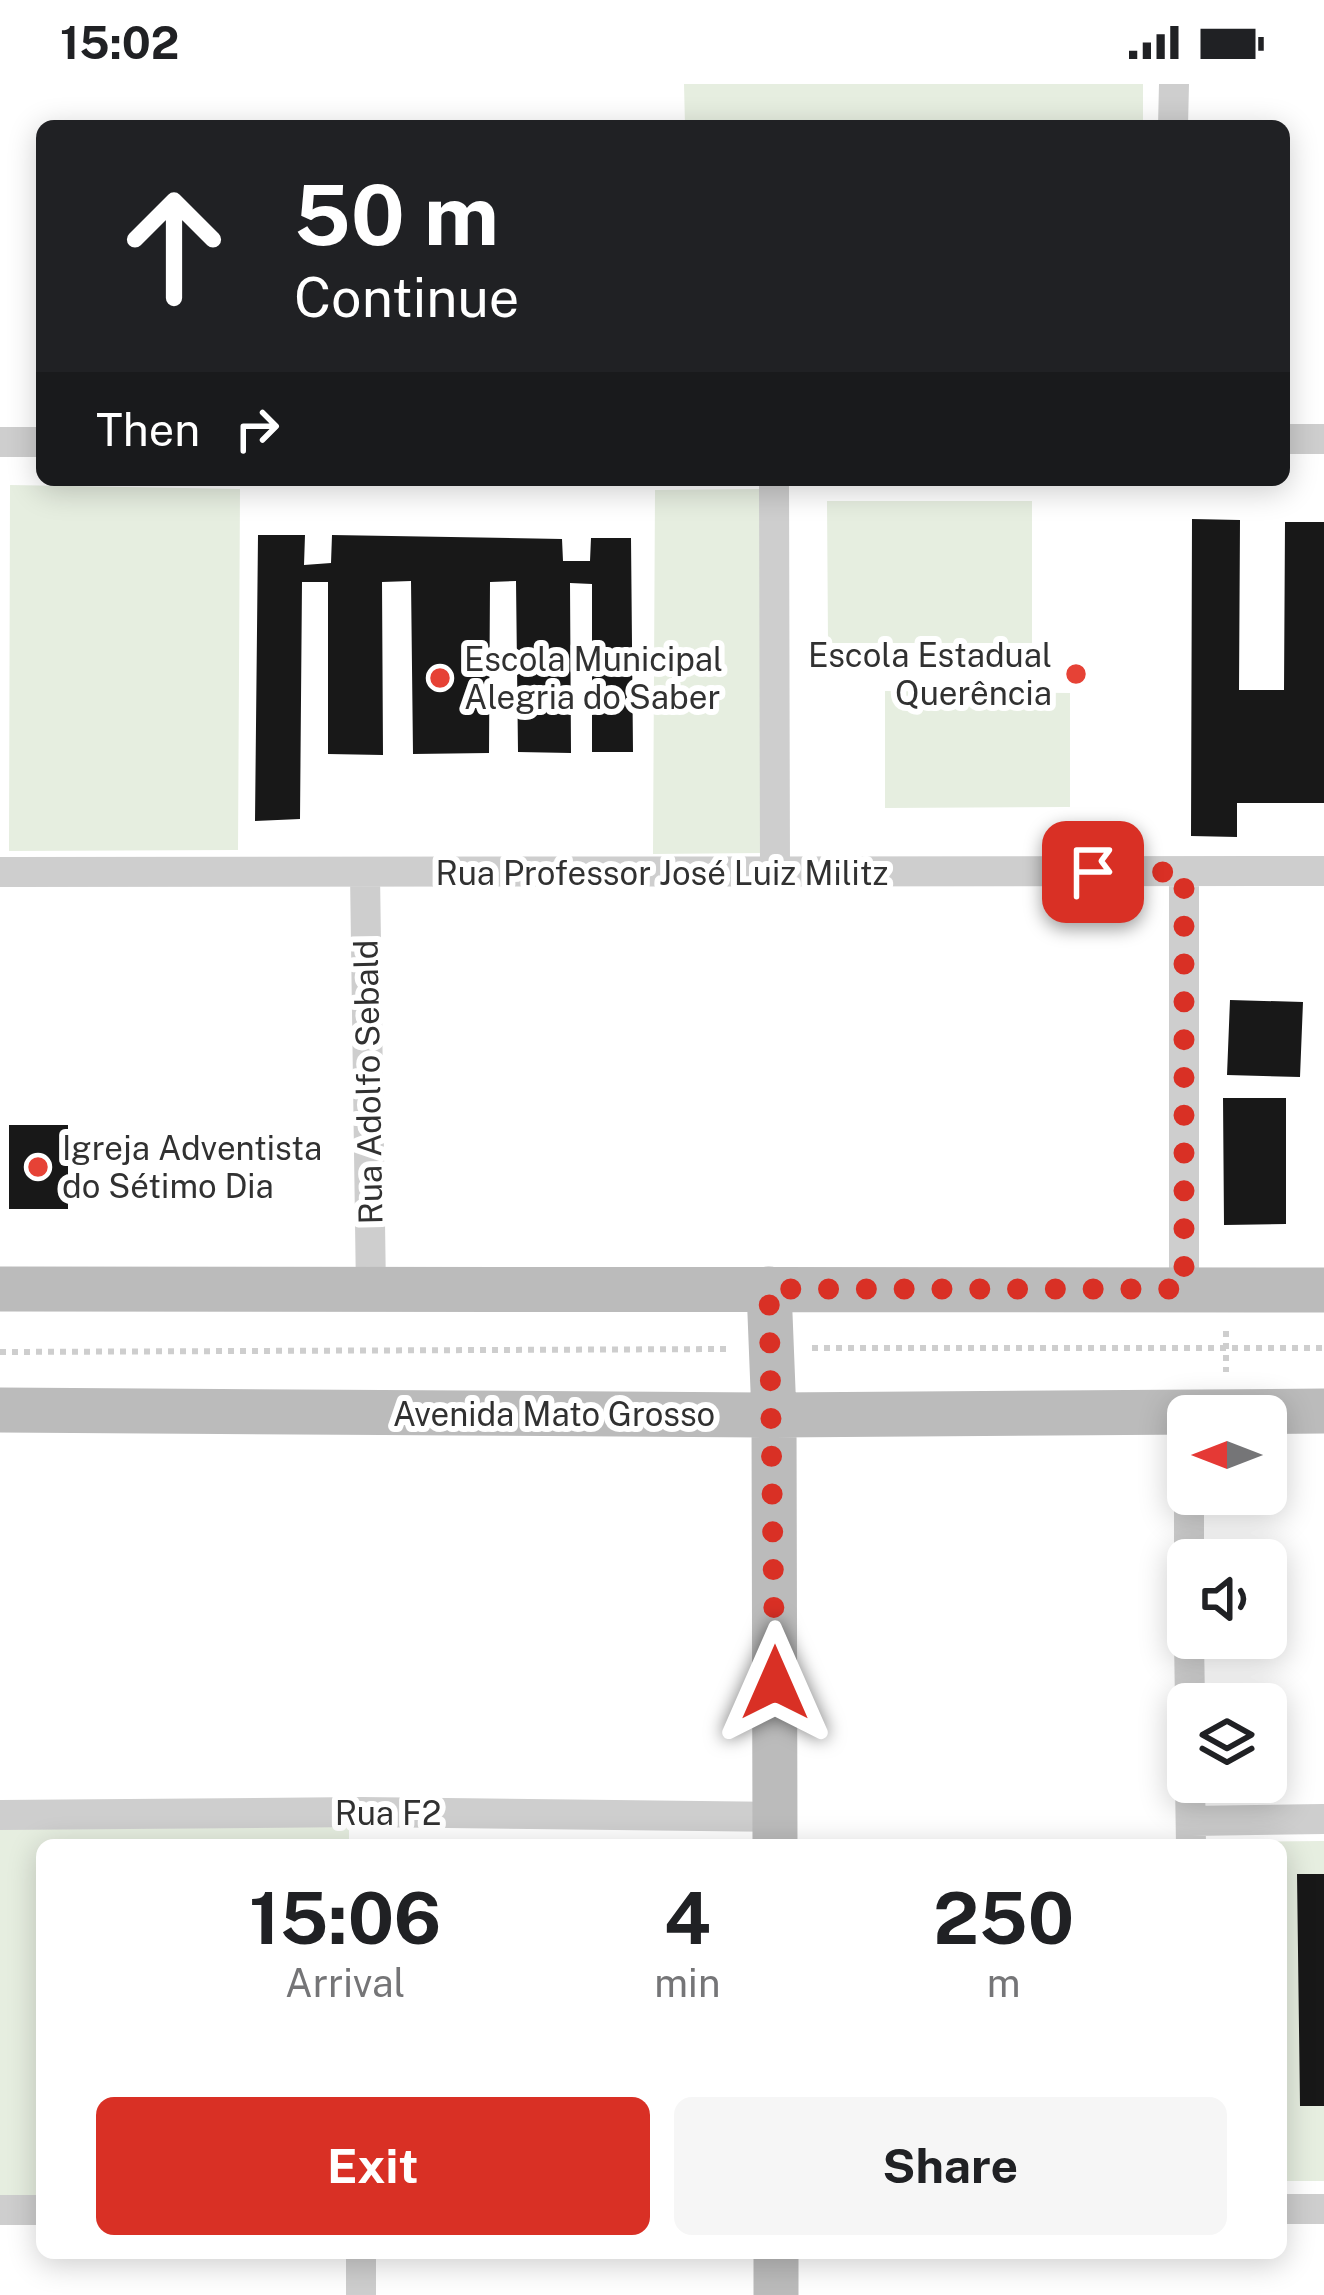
<!DOCTYPE html>
<html lang="en">
<head>
<meta charset="utf-8">
<style>
  :root { --surface:#fff; --page:#f6f6f6; --text:#202124; --muted:#757577; --accent:#d93025 }
  body { margin:0; font-family:"Public Sans",sans-serif; background:var(--page); color:var(--text); height:100vh; display:flex; flex-direction:column; font-size:45px; white-space:nowrap }
  * { box-sizing:border-box; margin:0 }
  p { font-size:39px; color:var(--muted) }
  .icon { flex:none; width:66px; height:66px; fill:none; stroke:currentColor; stroke-width:2; stroke-linecap:round; stroke-linejoin:round }
  .map { position:relative; flex:1; overflow:hidden }
  .side { position:absolute; left:36px; top:1755px; width:1251px; height:420px; display:flex; flex-direction:column; background:var(--surface); border-radius:18px; box-shadow:0 6px 30px #0003 }
  .side>* { flex:none }
  .banner { position:absolute; left:36px; top:36px; width:1254px; height:366px; border-radius:18px; box-shadow:0 6px 30px #0003; background:#202124; color:#fff; overflow:hidden }
  .needle { width:78px; rotate:270deg }
  .buttons { position:absolute; left:1167px; top:1311px; display:grid; gap:24px }
  .buttons a { display:grid; place-items:center; width:120px; height:120px; border-radius:18px; background:var(--surface); box-shadow:0 6px 30px #0003; font-size:60px }
  .pin { position:absolute; display:grid; place-items:center; width:102px; height:102px; color:#fff; margin:-51px; border-radius:24px; box-shadow:0 6px 18px #0006 }
  .me { position:absolute; width:132px; margin:-66px; rotate:0deg; stroke-linejoin:round; filter:drop-shadow(0 0 9px #0008) }
  .turn { display:flex; align-items:center; gap:42px; height:252px; padding:0 60px; font-size:54px }
  .turn .icon { width:156px; height:156px; stroke-width:2.5 }
  .turn b { display:block; font-size:84px; line-height:102px }
  .then { display:flex; align-items:center; height:114px; padding:0 60px; background:#0003; gap:24px; font-size:45px }
  .eta { display:flex; justify-content:space-evenly; align-items:center; height:204px; text-align:center }
  .eta b { font-size:72px; font-weight:700; line-height:84px }
  .button { display:flex; gap:24px; margin-top:auto; padding:24px 60px }
  .button a { flex:1; height:138px; border-radius:18px; background:var(--accent); color:#fff; font-size:48px; font-weight:700; line-height:138px; text-align:center }
  .button a+a { background:var(--page); color:var(--text) }
  .status { display:flex; justify-content:space-between; align-items:center; height:84px; padding:0 60px; background:var(--surface); direction:ltr }
  .status svg { height:33px; fill:currentColor }
  .map>svg:first-child { display:block }
</style>
</head>
<body>
<div class="status"><b>15:02</b><svg viewBox="0 0 49 12"><path d="M0 12V9h3v3zM5 12V6h3v6zM10 12V3h3v9zM15 12V0h3v12zM26 1h20v11H26zM47 4h2v5h-2z"/></svg></div>
<div class="map">
<svg width="1324" height="2211" viewBox="0 0 1324 2211">
  <rect width="100%" height="100%" fill="#fff"/>
  <path fill="#e6eee0" d="M684 0H1143V42H685Z
    M10 401 240 405 238 766 9 767Z
    M766 405 764 769 653 770 655 406Z
    M827 417H1032V559H828Z
    M885 607 1070 609V723L885 724Z
    M349 1742V1761H42V2112H0V1743Z
    M1324 1757V2097H1281V1761H1212V1758Z"/>
  <path fill="#181818" d="M1192 435 1240 436 1239 606H1284L1285 438H1324V719H1237V753L1191 752Z
    M258 451H305L304 481 331 479 332 451 562 455 563 477H590L591 454H631L633 668H592V500L570 499 571 669 518 668 516 497 490 498 489 669 413 670 411 497 382 498 383 671 328 670V498H302L300 735 255 737Z
    M1230 916 1303 918 1300 993 1227 991Z
    M1223 1014H1286V1140L1224 1141Z
    M9 1041H68V1125H9Z
    M1297 1790H1324V2022H1300Z"/>
  <g fill="none" stroke-linecap="round" stroke-linejoin="round">
    <path stroke="#cecece" stroke-width="6" stroke-dasharray="6 6" stroke-linecap="butt" d="M1226 1247V1288
      M812 1264H1324
      M0 1268 732 1265"/>
    <path stroke="#cecece" stroke-width="30" d="M1173 42 1174 0
      M1284 355H1324
      M0 358H42
      M774 396 775 789
      M0 788 1324 787
      M1184 788V1206
      M365 790 371 1207
      M1189 1410V1476
      M1189 1554 1190 1620
      M1190 1698 1191 1761
      M0 1731 362 1728 775 1733
      M1191 1737 1324 1735
      M1281 2125H1324
      M0 2126H42
      M361 2169V2211"/>
    <path stroke="#bbb" stroke-width="45" d="M0 1205 1324 1206
      M769 1205 774 1331 775 1761
      M0 1326 774 1331 1324 1327
      M776 2169V2211"/>
  </g>
  <g fill="none" stroke-linecap="round" stroke-linejoin="round">
    <path stroke="#d93025" stroke-width="21" stroke-dasharray="0 37.8" d="M775 1599 769 1205H1184V788H1093"/>
  </g>
  <g fill="#e64236" stroke="#fff" stroke-width="4.5">
    <circle cx="1076" cy="590" r="12"/>
    <circle cx="440" cy="594" r="12"/>
    <circle cx="38" cy="1083" r="12"/>
  </g>
  <g text-anchor="middle" stroke-width="12" stroke-linejoin="round" paint-order="stroke">
    <g font-size="33" fill="#313131" stroke="#fff" text-anchor="start">
      <text x="1052" y="583" text-anchor="end">Escola Estadual<tspan x="1052" dy="38">Querência</tspan></text>
      <text x="464" y="587">Escola Municipal<tspan x="464" dy="38">Alegria do Saber</tspan></text>
      <text x="62" y="1076">Igreja Adventista<tspan x="62" dy="38">do Sétimo Dia</tspan></text>
    </g>
    <g font-size="33" fill="#313131" stroke="#fff">
      <text x="662" y="801">Rua Professor José Luiz Militz</text>
      <text transform="translate(368 998) rotate(-91)" y="12">Rua Adolfo Sebald</text>
      <text x="554" y="1342">Avenida Mato Grosso</text>
      <text x="388" y="1741">Rua F2</text>
    </g>
  </g>
</svg>
<div class="buttons">
<a><svg class="needle" viewBox="-14 -14 28 28"><path d="M0-13l5 13h-10z" fill="#e53935"/><path d="M0 13l5-13h-10z" fill="#757577"/></svg></a>
<a><svg class="icon" aria-label="sound" viewBox="0 0 24 24"><path d="M4 9h4l5-4v14l-5-4H4zM17 9q2 3 0 6"/></svg></a>
<a><svg class="icon" aria-label="layers" viewBox="0 0 24 24"><path d="M12 4l9 5-9 5-9-5zM3 14l9 5 9-5"/></svg></a>
</div>
<div class="pin" style="left:1093px;top:788px;background:#d93025"><svg class="icon" aria-label="arrive" viewBox="0 0 24 24"><path d="M6 21V4h12l-3 4 3 4H6"/></svg></div>
<svg class="me" style="left:775px;top:1599px" viewBox="-20 -20 40 40"><path d="M0-17L14 15 0 8-14 15z" fill="#d93025" stroke="#fff" stroke-width="4"/></svg>
<div class="banner">
<div class="turn"><svg class="icon" aria-label="ahead" viewBox="0 0 24 24"><path d="M12 20V5M6 11l6-6 6 6"/></svg><div><b>50 m</b>Continue</div></div>
<div class="then">Then<svg class="icon" aria-label="right" viewBox="0 0 24 24"><path d="M7 20v-9h11M14 6l5 5-5 5"/></svg></div>
</div>
<section class="side">
<div class="eta">
<div><b>15:06</b><p>Arrival</p></div>
<div><b>4</b><p>min</p></div>
<div><b>250</b><p>m</p></div>
</div>
<div class="button"><a>Exit</a><a>Share</a></div>
</section>
</div>
</body>
</html>
